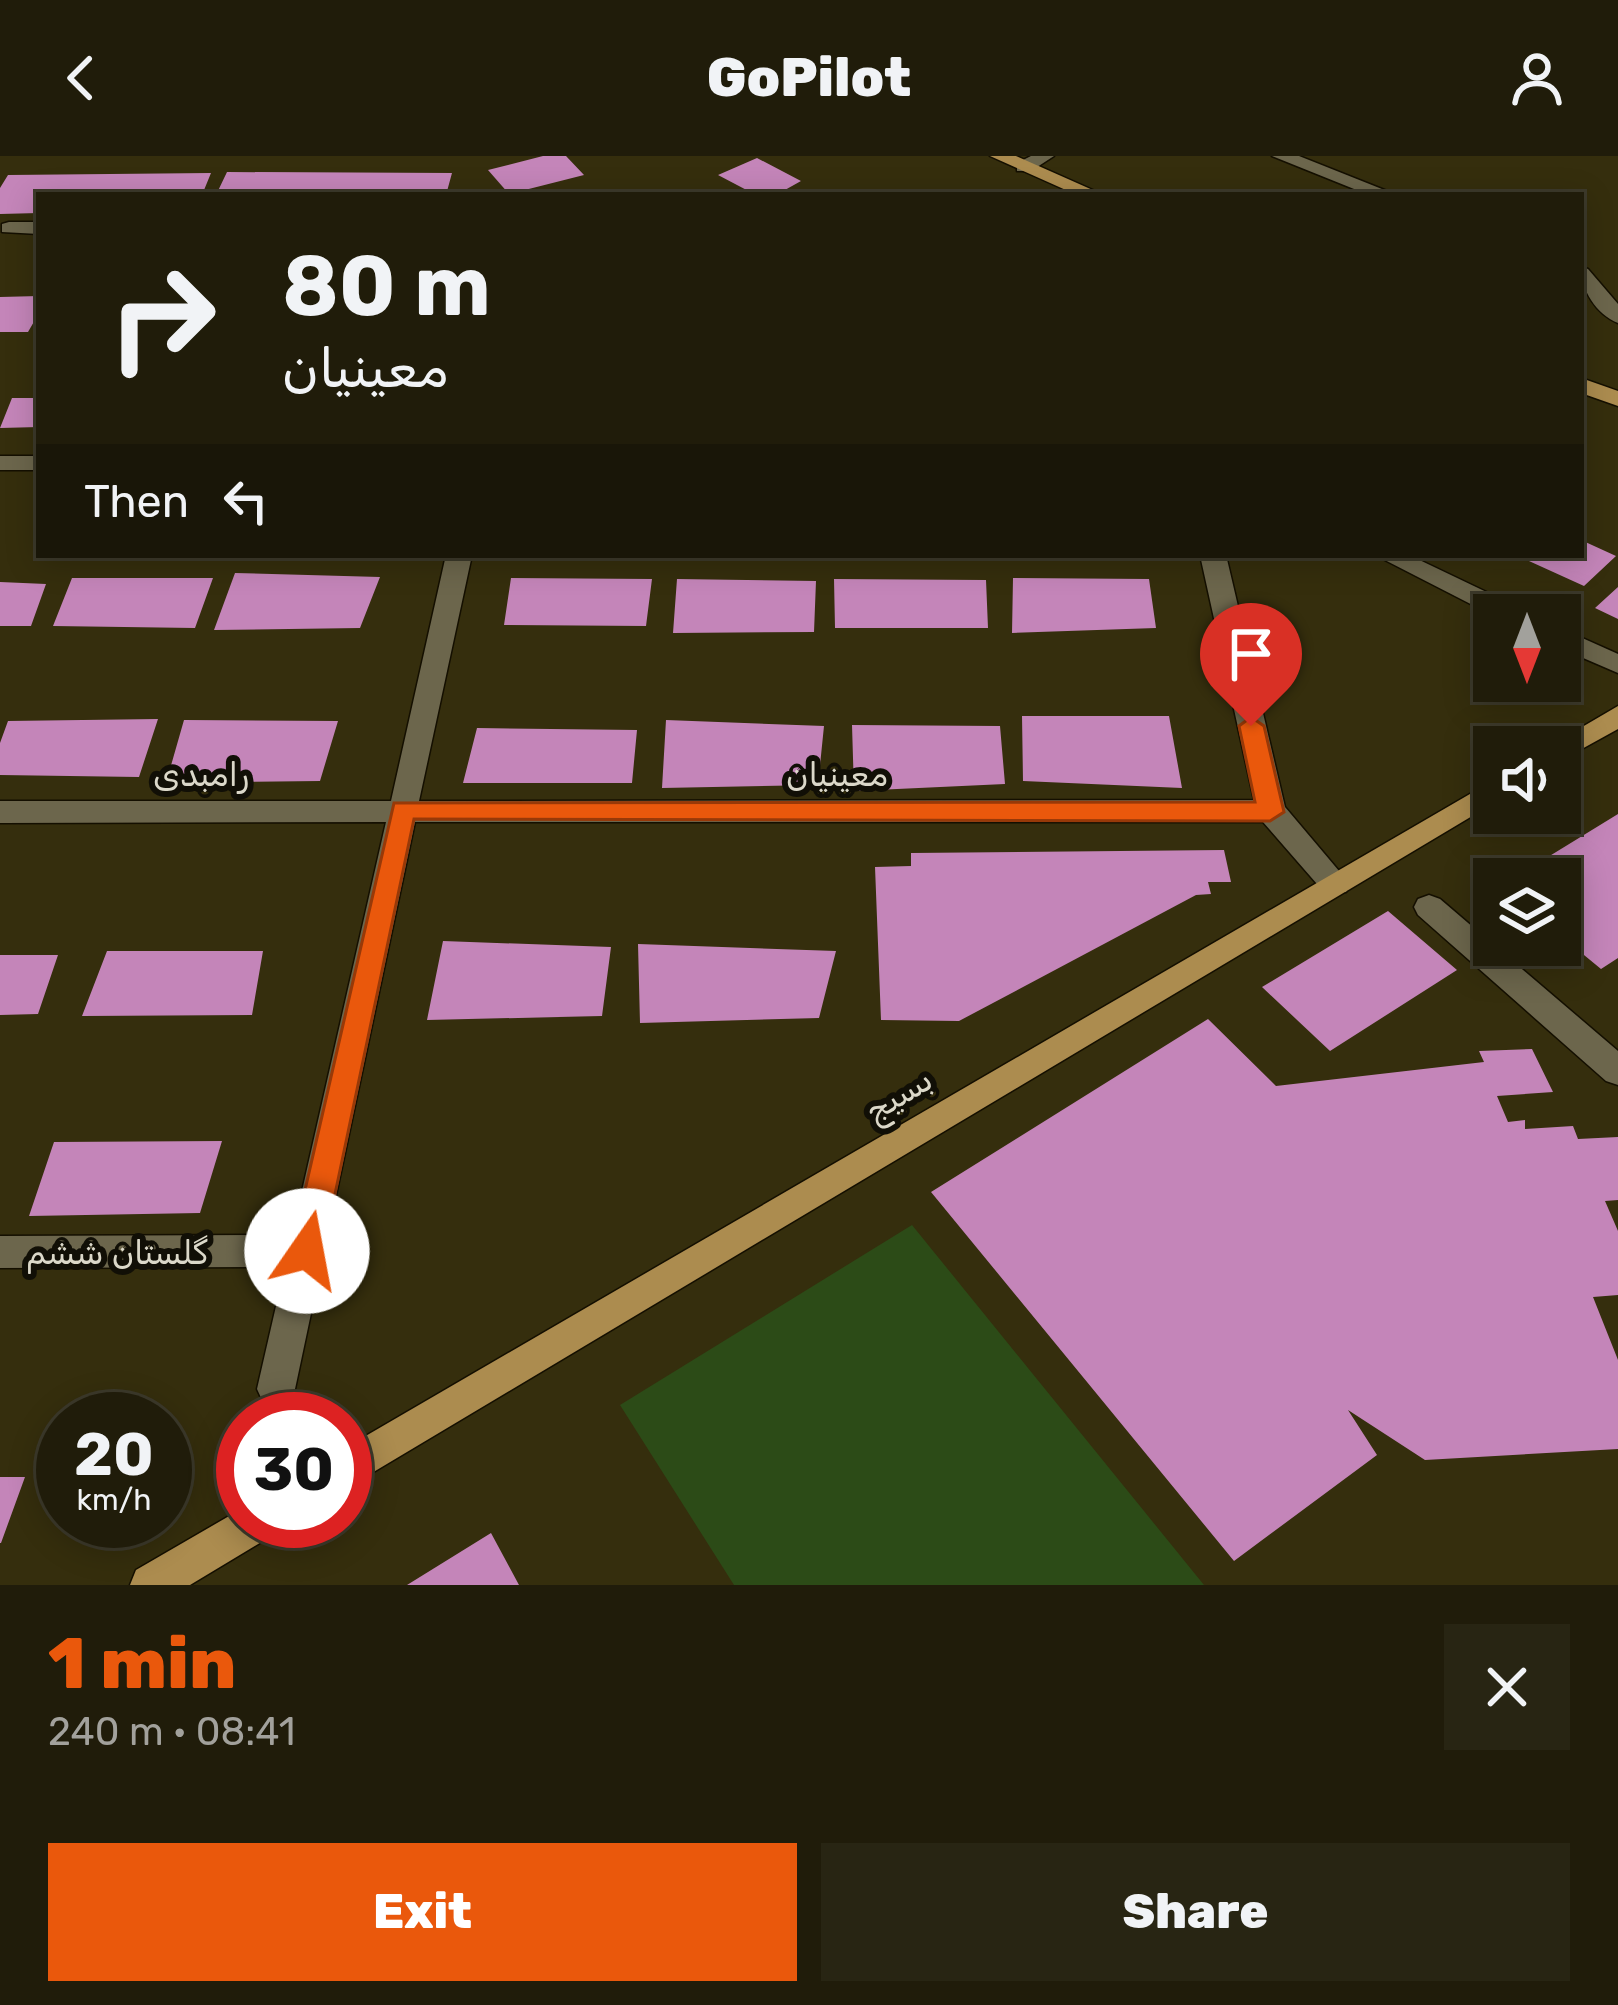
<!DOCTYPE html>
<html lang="en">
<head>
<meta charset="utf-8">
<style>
  :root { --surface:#201c0a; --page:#282513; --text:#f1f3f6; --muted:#a2a19c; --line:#3d3a2b; --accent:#ea580c }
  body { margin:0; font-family:Rubik,Cairo,sans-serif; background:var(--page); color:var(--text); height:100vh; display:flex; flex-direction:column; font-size:45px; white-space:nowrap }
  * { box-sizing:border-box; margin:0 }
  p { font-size:39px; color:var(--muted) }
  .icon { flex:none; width:66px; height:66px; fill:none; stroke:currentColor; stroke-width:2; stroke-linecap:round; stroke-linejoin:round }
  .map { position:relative; height:1429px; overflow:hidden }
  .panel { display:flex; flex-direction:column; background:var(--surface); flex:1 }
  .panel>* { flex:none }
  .guide { position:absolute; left:36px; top:36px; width:1548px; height:366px; border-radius:0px; box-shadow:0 6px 30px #0003,0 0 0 3px var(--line); background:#201c0a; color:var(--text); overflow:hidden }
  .needle { width:78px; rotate:180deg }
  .buttons { position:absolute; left:1473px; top:438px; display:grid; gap:24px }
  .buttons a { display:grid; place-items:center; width:108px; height:108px; border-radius:0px; background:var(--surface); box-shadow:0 6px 30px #0003,0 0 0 3px var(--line); font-size:60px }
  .speed { position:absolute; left:36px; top:1236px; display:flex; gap:24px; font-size:60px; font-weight:700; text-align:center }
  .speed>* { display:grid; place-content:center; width:156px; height:156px; border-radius:50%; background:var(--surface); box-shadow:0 6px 30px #0003,0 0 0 3px var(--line); line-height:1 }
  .speed small { font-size:30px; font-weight:400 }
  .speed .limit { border:18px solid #d22; background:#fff; color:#111 }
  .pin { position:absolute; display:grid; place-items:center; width:102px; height:102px; color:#fff; margin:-123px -51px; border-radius:50% 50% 50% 0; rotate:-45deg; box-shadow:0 0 12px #0007 }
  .pin .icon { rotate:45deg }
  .me { position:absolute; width:132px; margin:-66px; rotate:12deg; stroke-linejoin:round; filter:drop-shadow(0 0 9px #0008) }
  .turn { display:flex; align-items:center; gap:42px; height:252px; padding:0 48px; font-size:54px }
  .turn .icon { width:156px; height:156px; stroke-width:2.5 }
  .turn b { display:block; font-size:84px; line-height:102px }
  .then { display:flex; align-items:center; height:114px; padding:0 48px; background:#0003; gap:24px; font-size:45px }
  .round { display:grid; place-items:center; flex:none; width:126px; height:126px; border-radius:0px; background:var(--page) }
  .summary { display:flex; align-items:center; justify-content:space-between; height:204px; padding:0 48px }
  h1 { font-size:72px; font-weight:800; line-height:90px; color:var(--accent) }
  .primary-button { display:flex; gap:24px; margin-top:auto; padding:24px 48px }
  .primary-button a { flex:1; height:138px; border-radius:0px; background:var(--accent); color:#fff; font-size:48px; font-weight:800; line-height:138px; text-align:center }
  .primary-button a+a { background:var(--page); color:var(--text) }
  header { display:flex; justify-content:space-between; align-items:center; height:156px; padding:0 48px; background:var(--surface); font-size:54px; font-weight:800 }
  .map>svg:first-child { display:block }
</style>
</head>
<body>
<header><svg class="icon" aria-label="back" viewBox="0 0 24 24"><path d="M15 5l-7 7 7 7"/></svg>GoPilot<svg class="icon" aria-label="person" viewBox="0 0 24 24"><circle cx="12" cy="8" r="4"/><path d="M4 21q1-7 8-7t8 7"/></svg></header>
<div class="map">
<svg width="1618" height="1429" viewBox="0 0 1618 1429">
  <rect width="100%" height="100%" fill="#2b260e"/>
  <path fill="#352e0d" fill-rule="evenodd" d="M0 0H1618V1429H0ZM39 39H1581V399H39ZM1494 459H1560V525H1494ZM1494 591H1560V657H1494ZM1494 723H1560V789H1494ZM63 1263H165V1365H63ZM243 1263H345V1365H243Z"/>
  <path fill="#2c4b17" d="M912 1069 1204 1429H734L620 1249Z"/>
  <path fill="#c485b9" d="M543 0H566L584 19 509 38 488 14Z
    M757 2 801 25 776 39H756L718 19Z
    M227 16 452 17 446 39H216Z
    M211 17 202 39H39V57L0 58V32L8 19Z
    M39 140V157L28 176H0V141Z
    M12 242H39V271L0 272Z
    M1581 384 1616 400 1584 430 1516 399H1581Z
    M235 417 380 421 360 472 214 474Z
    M72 422H213L195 472 53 470Z
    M511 422 652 423 646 470 504 469Z
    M1013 422 1149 423 1156 472 1012 477Z
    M677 423 816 425 814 476 673 477Z
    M834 423 986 424 988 472H835Z
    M0 426 46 428 31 470H0Z
    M1618 431V463L1595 452Z
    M1022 560H1169L1182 632 1023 625Z
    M158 563 139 621 0 619V587L8 565Z
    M184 564 338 565 320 625 166 627Z
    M666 564 824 570 818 629 662 632Z
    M852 569 1000 570 1005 628 854 635Z
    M477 572 637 574 632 627H463Z
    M1618 658V802L1601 813 1567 785 1549 796 1539 789H1560V723L1488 720 1517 702 1530 712Z
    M1224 694 1231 726H1208L1211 738 1196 739 959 865 881 864 875 711 911 710V697Z
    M1388 755 1457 814 1330 895 1262 831Z
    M443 785 611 791 602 860 427 864Z
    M638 788 836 795 819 862 640 867Z
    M107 795H263L252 859 82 860Z
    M0 799H58L38 858 0 859Z
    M1208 863 1276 930 1484 906 1479 895 1532 893 1553 936 1497 940 1508 966 1525 964V973L1573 970 1578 983 1618 981V1044L1605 1045 1618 1075V1139L1593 1141 1618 1204V1293L1425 1304 1348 1254 1377 1299 1234 1405 931 1036Z
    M222 985 200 1057 29 1060 54 986Z
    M0 1321H25L1 1387H0Z
    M491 1377 519 1429H407Z"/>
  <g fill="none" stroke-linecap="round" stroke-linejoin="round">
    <defs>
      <path id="minor" d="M1031 0H1054L1031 15H1017V7Z
        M1272 0H1299L1397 39H1369Z
        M9 66H39V78L2 76V68Z
        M1581 111 1588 113 1618 148V167C1596 158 1581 134 1581 111Z
        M0 300H39V314H0Z
        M446 399H472L419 645 1254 644 1200 399H1226L1285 651 1350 728 1346 736H1324L1263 666H415L295 1233 289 1246 276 1251 263 1246 257 1233 285 1111 0 1112V1080L292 1079 386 666 0 667V645H391Z
        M1375 399H1409L1522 453 1526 459 1494 460Z
        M1560 472 1618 498V517L1560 492Z
        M1429 739 1440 743 1618 895V929L1606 925 1418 759 1414 751 1418 743Z"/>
      <path id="major" d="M990 0H1016L1104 39H1077Z
        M1581 222 1618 235V250L1581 237Z
        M1618 550V573L1560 605V591H1548Z
        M1494 624V647L345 1333V1292Z
        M243 1352V1365H279L273 1379 190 1429H130L136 1414Z"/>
    </defs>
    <use href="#minor" stroke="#140f00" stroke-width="3"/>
    <use href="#major" stroke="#140f00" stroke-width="3"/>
    <use href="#minor" fill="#6c664c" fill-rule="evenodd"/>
    <use href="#major" fill="#ac8c4f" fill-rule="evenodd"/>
  </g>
  <path fill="#ea580c" stroke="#983908" stroke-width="3" d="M1251 561 1264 570 1284 656 1270 665 414 663 323 1095 318 1105 307 1110 295 1105 291 1095 394 647 1255 646 1239 570Z"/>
  <g text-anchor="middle" stroke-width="12" stroke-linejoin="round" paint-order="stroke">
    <g font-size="33" fill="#dbd8c9" stroke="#110f06">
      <text x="201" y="630">رامبدی</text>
      <text x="837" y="630">معینیان</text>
      <text transform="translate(898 938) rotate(-31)" y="12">بسیج</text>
      <text x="117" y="1108">گلستان ششم</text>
    </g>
  </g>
</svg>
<div class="buttons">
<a><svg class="needle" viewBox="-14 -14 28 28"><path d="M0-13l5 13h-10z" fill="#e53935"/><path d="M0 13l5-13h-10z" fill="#a2a19c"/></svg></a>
<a><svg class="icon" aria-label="sound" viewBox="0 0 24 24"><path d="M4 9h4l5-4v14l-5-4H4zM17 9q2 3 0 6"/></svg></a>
<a><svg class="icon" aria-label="layers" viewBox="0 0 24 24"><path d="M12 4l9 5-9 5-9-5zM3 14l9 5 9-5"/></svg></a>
</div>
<div class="speed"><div>20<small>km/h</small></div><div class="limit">30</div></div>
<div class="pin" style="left:1251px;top:570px;background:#d93025"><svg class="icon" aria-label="arrive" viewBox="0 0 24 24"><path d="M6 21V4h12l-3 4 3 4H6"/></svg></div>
<svg class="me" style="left:307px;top:1095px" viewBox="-20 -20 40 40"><circle r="19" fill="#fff"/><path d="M0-13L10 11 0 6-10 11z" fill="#ea580c"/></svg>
<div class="guide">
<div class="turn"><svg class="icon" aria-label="right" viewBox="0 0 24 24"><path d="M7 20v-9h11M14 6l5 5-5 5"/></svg><div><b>80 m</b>معینیان</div></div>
<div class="then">Then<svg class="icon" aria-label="left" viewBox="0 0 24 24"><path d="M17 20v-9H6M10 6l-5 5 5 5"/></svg></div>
</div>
</div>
<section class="panel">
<div class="summary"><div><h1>1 min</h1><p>240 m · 08:41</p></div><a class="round"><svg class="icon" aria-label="close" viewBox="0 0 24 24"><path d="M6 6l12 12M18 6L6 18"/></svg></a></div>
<div class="primary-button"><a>Exit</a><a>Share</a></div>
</section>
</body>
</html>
